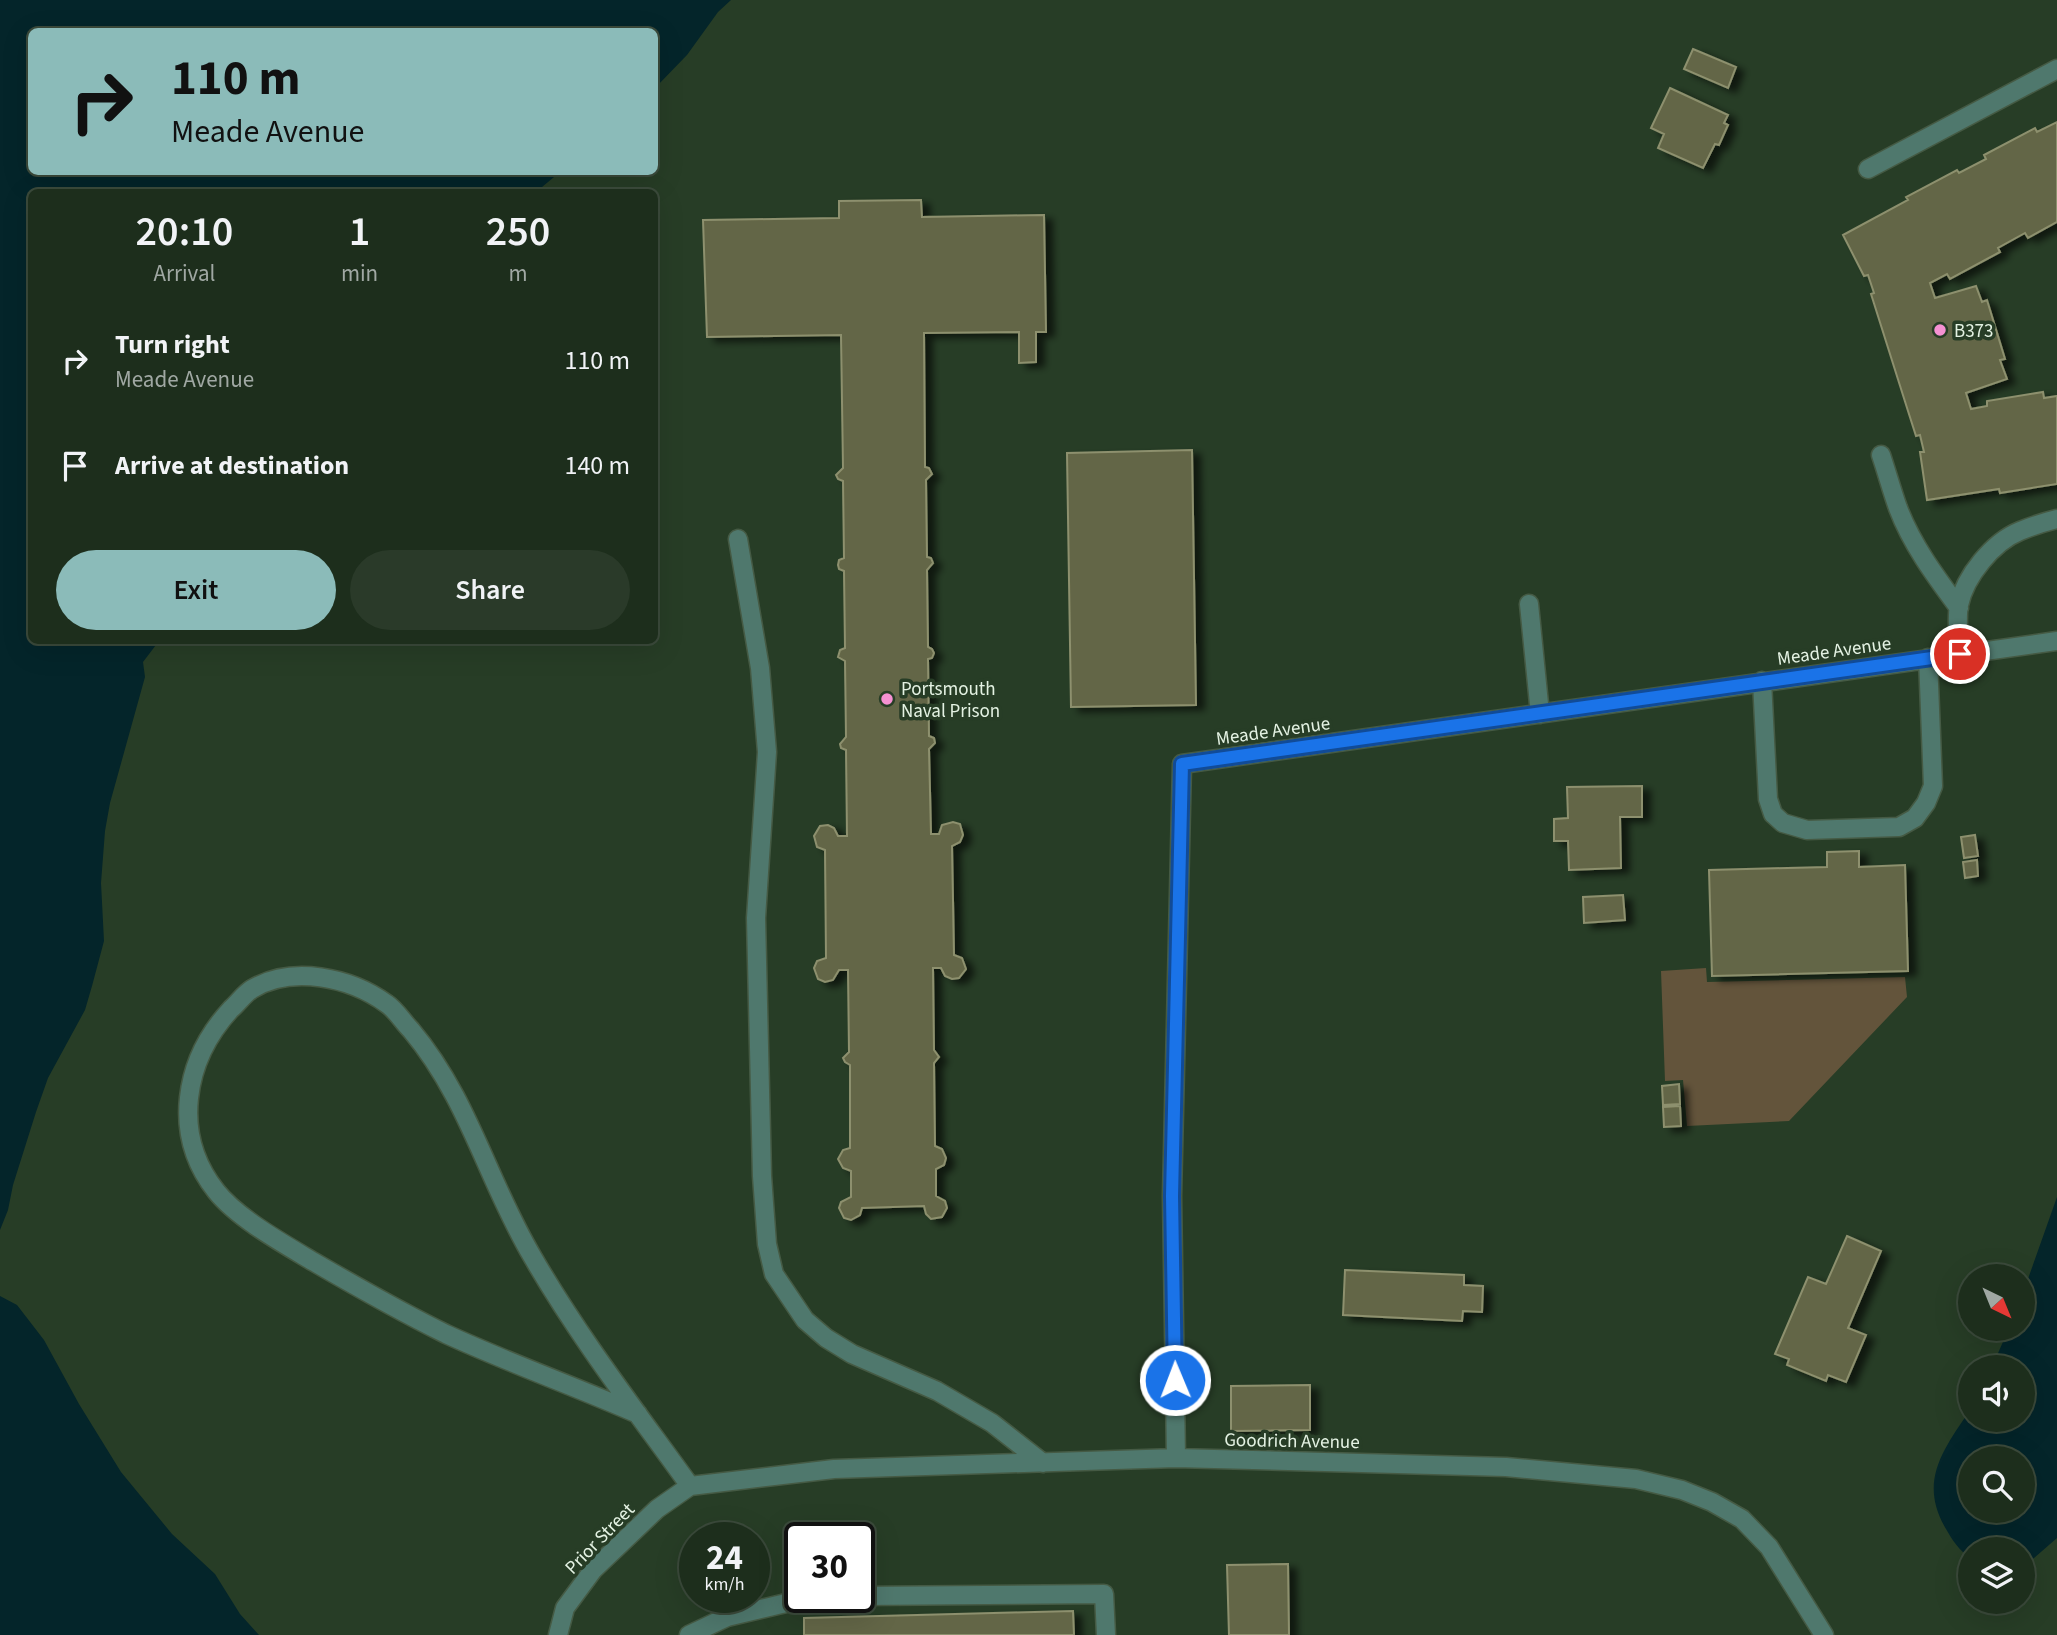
<!DOCTYPE html>
<html lang="en">
<head>
<meta charset="utf-8">
<style>
  :root { --surface:#1d2e1c; --page:#2a3a29; --text:#f1f3f6; --muted:#a0a8a3; --line:#3b4a3b; --accent:#8bbbb9 }
  body { margin:0; font-family:"Source Sans 3",sans-serif; background:var(--page); color:var(--text); height:100vh; display:flex; flex-direction:column; font-size:26px; white-space:nowrap }
  * { box-sizing:border-box; margin:0 }
  p { font-size:23px; color:var(--muted) }
  .icon { flex:none; width:38px; height:38px; fill:none; stroke:currentColor; stroke-width:2; stroke-linecap:round; stroke-linejoin:round }
  .map { position:relative; flex:1; overflow:hidden }
  .sheet { position:absolute; left:28px; top:189px; width:630px; height:455px; display:flex; flex-direction:column; background:var(--surface); border-radius:10px; box-shadow:0 7px 28px #0002,0 0 0 2px var(--line) }
  .sheet>* { flex:none }
  .guide { position:absolute; left:28px; top:28px; width:630px; height:147px; border-radius:10px; box-shadow:0 7px 28px #0002,0 0 0 2px var(--line); background:#8bbbb9; color:#111; overflow:hidden }
  .needle { width:46px; rotate:137deg }
  .fabs { position:absolute; left:1958px; top:1264px; display:grid; gap:14px }
  .fabs a { display:grid; place-items:center; width:77px; height:77px; border-radius:50%; background:var(--surface); box-shadow:0 7px 28px #0002,0 0 0 2px var(--line); font-size:35px }
  .speed { position:absolute; left:679px; top:1522px; display:flex; gap:14px; font-size:35px; font-weight:700; text-align:center }
  .speed>* { display:grid; place-content:center; width:91px; height:91px; border-radius:50%; background:var(--surface); box-shadow:0 7px 28px #0002,0 0 0 2px var(--line); line-height:1 }
  .speed small { font-size:18px; font-weight:400 }
  .speed .limit { border:4px solid #111; border-radius:10px; background:#fff; color:#111 }
  .pin { position:absolute; display:grid; place-items:center; width:60px; height:60px; color:#fff; margin:-30px; border:4px solid #fff; border-radius:50%; box-shadow:0 2px 7px #0007 }
  .me { position:absolute; width:77px; margin:-38px; rotate:359deg; stroke-linejoin:round; filter:drop-shadow(0 0 5px #0008) }
  .turn { display:flex; align-items:center; gap:24px; height:147px; padding:0 28px; font-size:32px }
  .turn .icon { width:91px; height:91px; stroke-width:2.5 }
  .turn b { display:block; font-size:49px; line-height:60px }
  .eta { display:flex; justify-content:space-evenly; align-items:center; height:119px; text-align:center }
  .eta b { font-size:42px; font-weight:600; line-height:49px }
  .action { display:flex; gap:14px; margin-top:auto; padding:14px 28px }
  .action a { flex:1; height:80px; border-radius:42px; background:var(--accent); color:#111; font-size:28px; font-weight:600; line-height:80px; text-align:center }
  .action a+a { background:var(--page); color:var(--text) }
  ul { padding:0; list-style:none }
  li { display:flex; align-items:center; gap:21px; height:105px; padding:0 28px }
  li div { flex:1 }
  li b { display:block; font-size:26px }
  li em { font-style:normal }
  .map>svg:first-child { display:block }
</style>
</head>
<body>
<div class="map">
<svg width="2057" height="1635" viewBox="0 0 2057 1635">
  <defs>
    <filter id="shadow"><feDropShadow dx="8" dy="4.5" stdDeviation="3.5" flood-color="#0009"/></filter>
  </defs>
  <rect width="100%" height="100%" fill="#273d26"/>
  <path fill="#63543b" d="M1706 968 1707 982 1905 977 1907 997 1789 1121 1687 1126 1683 1080 1665 1081 1661 971Z"/>
  <path fill="#04252a" fill-rule="evenodd" d="M0 0H731L718 12 687 55 655 88 654 32H32V172H560L536 192H32V640L159 641 143 662 145 677 110 803 105 831 101 883 104 941 92 986 85 1010 48 1078 36 1112 13 1185 8 1210 0 1230Z
    M2057 1197V1538L2027 1564 2023 1565V1549H1970V1558C1960 1551 1952 1540 1946 1529 1918 1482 1943 1450 1970 1410V1419H2023V1367H1992L2009 1328H2023V1293ZM1970 1458H2023V1510H1970Z
    M0 1296 17 1305 44 1340 79 1404 121 1472 172 1534 215 1574 240 1614 259 1635H0Z"/>
  <path fill="#646646" stroke="#8d906e" stroke-width="2" filter="url(#shadow)" d="M1693 49 1736 67 1728 88 1684 69Z
    M1670 88 1728 115 1724 123 1728 125 1719 145 1715 144 1703 168 1658 148 1664 134 1651 128Z
    M2057 122V222L2028 238 2025 233 1998 248 2000 252 1950 279 1947 274 1930 283 1935 298 1976 286 1982 302 1987 300 2005 359 2000 360 2007 379 1966 393 1971 409 1987 406V401L2043 392 2044 398 2057 396V484L2000 493 1999 489 1927 500 1920 452H1924L1920 435 1916 436 1908 411 1871 294 1874 293 1868 275 1864 276 1843 235 1908 200 1906 197 1957 170 1959 173 1986 159 1984 155 2035 128 2037 132Z
    M921 200 922 217 1044 215 1046 332H1036V362L1019 363V332L924 333 925 467 929 468 932 474 926 480 927 557 931 558 933 563 927 570 928 647 932 649 934 653 932 658 928 659 929 736 934 738 935 743 929 749 931 834H939L942 825 953 822 960 824 963 835 960 842 952 846 954 955 962 958 966 969 959 978 952 979 945 976 941 968H933L934 1050 939 1057 934 1063 935 1146 942 1149 946 1158 944 1165 936 1169V1196L945 1201 947 1208 942 1217 931 1219 926 1214 924 1206 862 1208 860 1215 851 1220 844 1218 839 1208 841 1202 851 1197V1171L843 1168 838 1159 843 1150 850 1148V1065L845 1062 843 1058 849 1052 848 970H839L833 980 825 982 818 979 814 968 817 961 826 958 825 850 817 847 814 836 820 826 828 825 834 828 838 836H847L846 750 841 748 840 744 846 737 845 661 838 657 840 650 845 648 844 571 839 569 838 565 839 560 844 558 843 481 838 479 836 475 843 468 841 335 707 337 703 220 839 218V201Z
    M1192 450 1196 705 1071 707 1067 453Z
    M1642 786V817H1620L1621 868 1569 870 1568 841H1554V819L1568 818 1567 787Z
    M1975 835 1978 856 1964 858 1961 837Z
    M1859 851V867L1905 865 1908 971 1712 976 1709 870 1827 867V852Z
    M1977 860 1978 876 1965 878 1963 862Z
    M1623 895 1625 920 1584 923 1583 897Z
    M1679 1084 1680 1104 1663 1105 1662 1086Z
    M1680 1106 1681 1126 1664 1127 1663 1107Z
    M1847 1236 1881 1251 1848 1328 1866 1335 1846 1382 1828 1375 1826 1381 1787 1365 1789 1359 1775 1354 1808 1277 1826 1284Z
    M1345 1270 1464 1275V1285L1483 1286 1482 1312 1463 1311 1462 1321 1343 1315Z
    M1310 1385V1430L1231 1431V1386Z
    M1288 1564 1289 1635H1229L1227 1565Z
    M1073 1611 1074 1635H804V1618Z"/>
  <g fill="none" stroke-linecap="round" stroke-linejoin="round">
    <defs>
      <path id="minor" d="M1868 169 2057 69
        M1881 455C1887 473 1892 491 1898 508 1912 545 1936 577 1959 608
        M738 539 760 668 767 752 756 918 762 1176 767 1244 774 1274 805 1320 826 1338 852 1354 937 1391 992 1423 1043 1463
        M1529 604 1540 714
        M1960 654C1959 638 1956 620 1959 605 1965 576 1993 542 2020 531 2032 526 2045 522 2057 519
        M1762 681 1768 799 1773 814 1783 823 1807 830 1899 827 1915 818 1926 803 1933 786 1928 658
        M638 1414C574 1386 509 1363 446 1334 401 1312 357 1287 314 1262 284 1244 237 1218 216 1191 171 1134 184 1060 231 1009 238 1003 244 994 252 989 292 965 350 977 387 1004 396 1010 403 1022 411 1030 469 1099 487 1180 532 1256 578 1336 636 1411 690 1486
        M1176 1458 1172 1196 1182 764 2057 641
        M859 1596 1104 1594 1106 1635
        M558 1635 565 1608 593 1570 657 1509 690 1486 834 1469 1176 1458 1506 1467 1636 1479 1682 1490 1712 1502 1742 1519 1769 1547 1824 1635
        M689 1635 727 1617 807 1598"/>
    </defs>
    <use href="#minor" stroke="#455a44" stroke-width="21"/>
    <use href="#minor" stroke="#4f786d" stroke-width="18"/>
  </g>
  <g fill="none" stroke-linecap="round" stroke-linejoin="round">
    <defs>
      <path id="route" d="M1175 1380 1172 1196 1182 764 1960 654"/>
    </defs>
    <use href="#route" stroke="#114b97" stroke-width="18"/>
    <use href="#route" stroke="#1a73e8" stroke-width="12"/>
  </g>
  <g fill="#f591d2" stroke="#273d26" stroke-width="2.5">
    <circle cx="1940" cy="330" r="7"/>
    <circle cx="887" cy="699" r="7"/>
  </g>
  <g text-anchor="middle" stroke-width="7" stroke-linejoin="round" paint-order="stroke">
    <g font-size="19" fill="#e4f2e3" stroke="#273d26" text-anchor="start">
      <text x="1954" y="337">B373</text>
      <text x="901" y="695">Portsmouth<tspan x="901" dy="22">Naval Prison</tspan></text>
    </g>
    <g font-size="19" fill="#e4f2e3" stroke="#273d26">
      <text transform="translate(1834 650) rotate(-8)" y="7">Meade Avenue</text>
      <text transform="translate(1273 730) rotate(-8)" y="7">Meade Avenue</text>
      <text transform="translate(1292 1440) rotate(1)" y="7">Goodrich Avenue</text>
      <text transform="translate(599 1538) rotate(-46)" y="7">Prior Street</text>
    </g>
  </g>
</svg>
<div class="fabs">
<a><svg class="needle" viewBox="-14 -14 28 28"><path d="M0-13l5 13h-10z" fill="#e53935"/><path d="M0 13l5-13h-10z" fill="#a0a8a3"/></svg></a>
<a><svg class="icon" aria-label="sound" viewBox="0 0 24 24"><path d="M4 9h4l5-4v14l-5-4H4zM17 9q2 3 0 6"/></svg></a>
<a><svg class="icon" aria-label="search" viewBox="0 0 24 24"><circle cx="10" cy="10" r="6"/><path d="M15 15l6 6"/></svg></a>
<a><svg class="icon" aria-label="layers" viewBox="0 0 24 24"><path d="M12 4l9 5-9 5-9-5zM3 14l9 5 9-5"/></svg></a>
</div>
<div class="speed"><div>24<small>km/h</small></div><div class="limit">30</div></div>
<div class="pin" style="left:1960px;top:654px;background:#d93025"><svg class="icon" aria-label="arrive" viewBox="0 0 24 24"><path d="M6 21V4h12l-3 4 3 4H6"/></svg></div>
<svg class="me" style="left:1175px;top:1380px" viewBox="-20 -20 40 40"><circle r="17" fill="#1a73e8" stroke="#fff" stroke-width="3"/><path d="M0-11L8 9 0 5-8 9z" fill="#fff"/></svg>
<div class="guide">
<div class="turn"><svg class="icon" aria-label="right" viewBox="0 0 24 24"><path d="M7 20v-9h11M14 6l5 5-5 5"/></svg><div><b>110 m</b>Meade Avenue</div></div>
</div>
<section class="sheet">
<div class="eta">
<div><b>20:10</b><p>Arrival</p></div>
<div><b>1</b><p>min</p></div>
<div><b>250</b><p>m</p></div>
</div>
<ul>
<li><svg class="icon" aria-label="right" viewBox="0 0 24 24"><path d="M7 20v-9h11M14 6l5 5-5 5"/></svg><div><b>Turn right</b><p>Meade Avenue</p></div><em>110 m</em></li>
<li><svg class="icon" aria-label="arrive" viewBox="0 0 24 24"><path d="M6 21V4h12l-3 4 3 4H6"/></svg><div><b>Arrive at destination</b></div><em>140 m</em></li>
</ul>
<div class="action"><a>Exit</a><a>Share</a></div>
</section>
</div>
</body>
</html>
